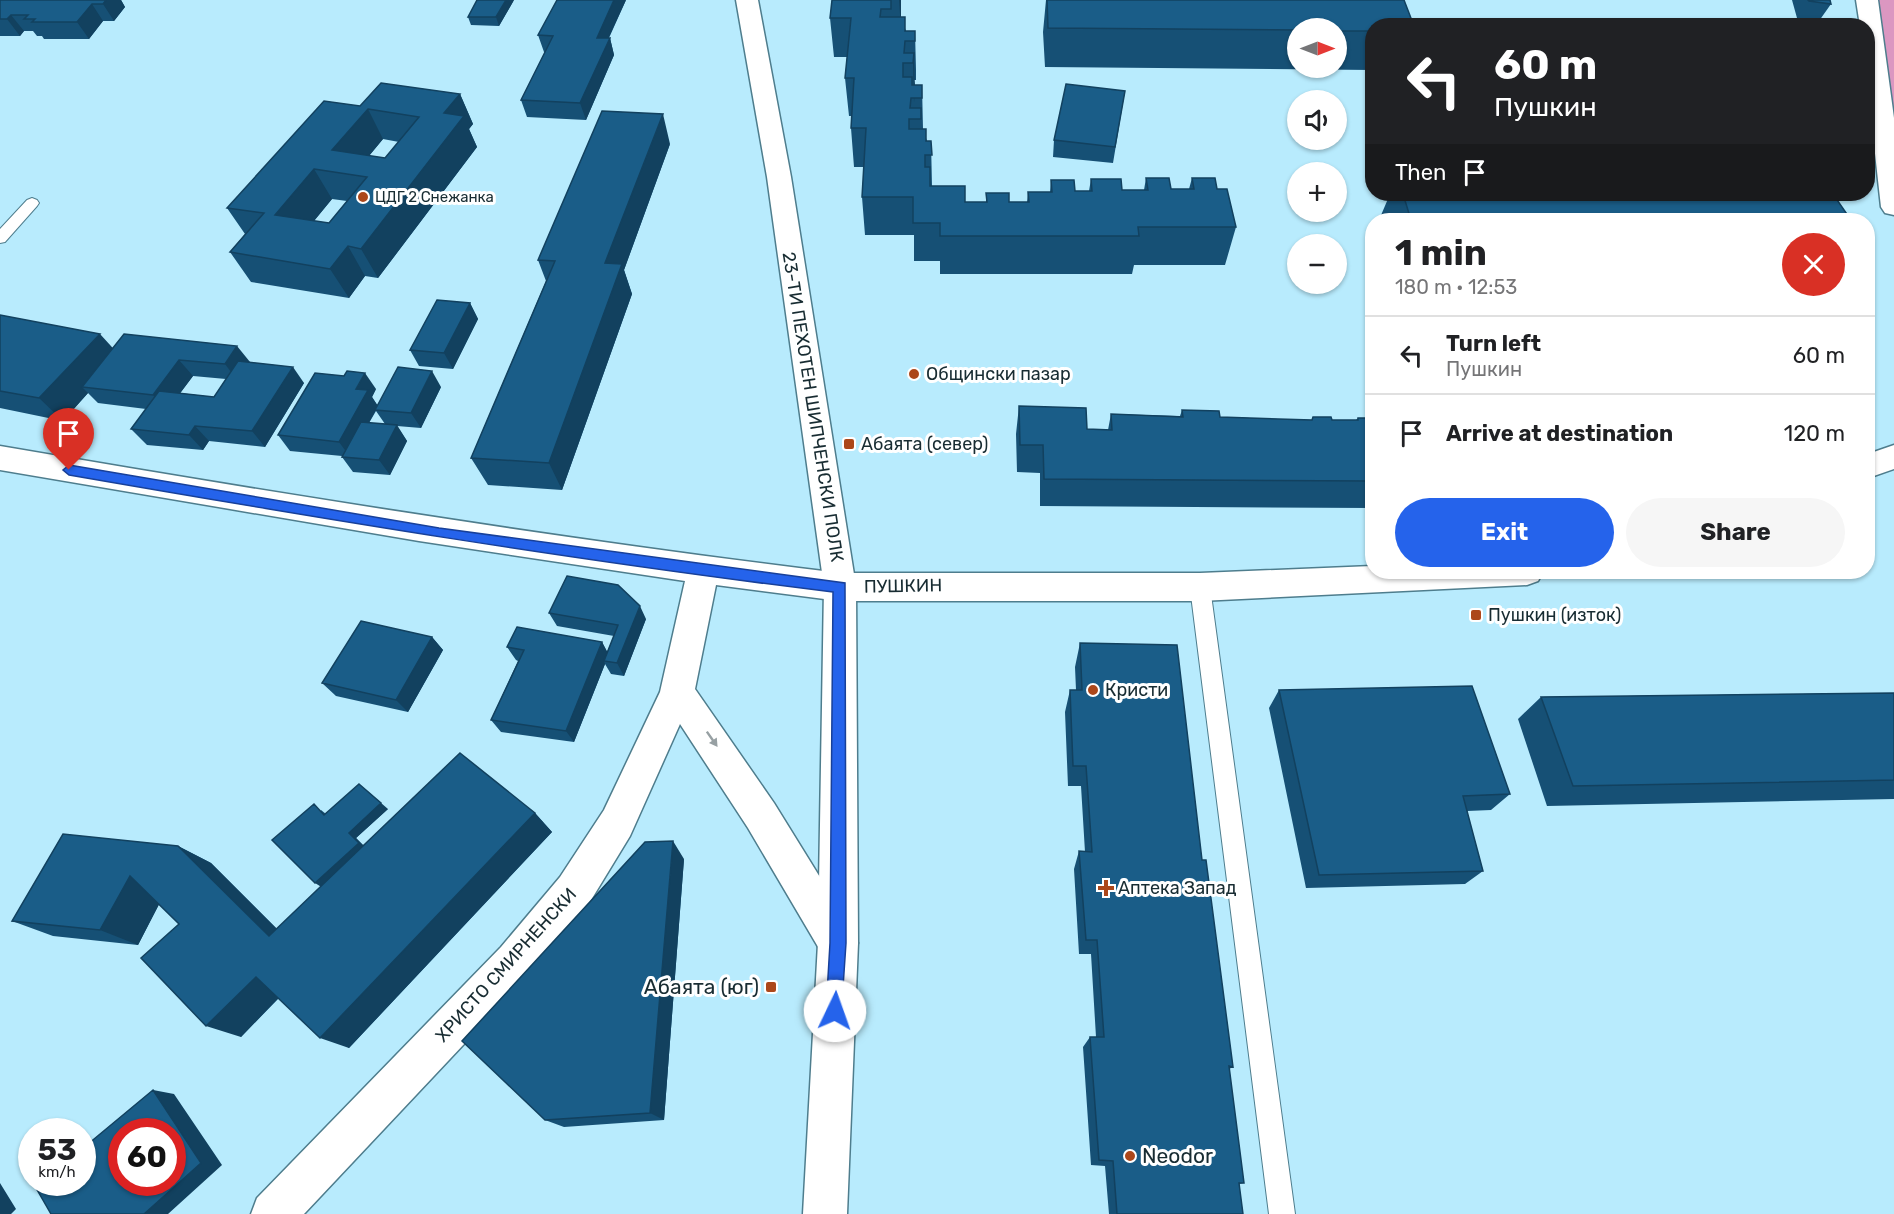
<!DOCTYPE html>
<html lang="en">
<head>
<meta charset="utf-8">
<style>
  :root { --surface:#fff; --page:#f6f6f6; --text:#202124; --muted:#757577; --line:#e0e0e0; --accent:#2563eb }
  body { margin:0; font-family:Rubik,sans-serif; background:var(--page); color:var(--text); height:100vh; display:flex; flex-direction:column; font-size:22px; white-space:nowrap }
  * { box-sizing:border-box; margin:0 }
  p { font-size:20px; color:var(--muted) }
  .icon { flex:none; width:33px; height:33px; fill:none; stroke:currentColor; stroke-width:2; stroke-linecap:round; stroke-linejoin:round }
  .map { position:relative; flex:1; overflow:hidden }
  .details { position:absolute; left:1365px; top:213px; width:510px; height:366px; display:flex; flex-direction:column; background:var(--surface); border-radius:24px; box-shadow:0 2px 4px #0004 }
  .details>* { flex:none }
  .top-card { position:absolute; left:1365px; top:18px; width:510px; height:183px; border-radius:24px; box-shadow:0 2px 4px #0004; background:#202124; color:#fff; overflow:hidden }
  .needle { width:39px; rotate:90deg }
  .buttons { position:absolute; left:1287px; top:18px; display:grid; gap:12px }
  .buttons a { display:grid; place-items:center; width:60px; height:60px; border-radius:50%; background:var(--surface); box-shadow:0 2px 4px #0004; font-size:30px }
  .speed { position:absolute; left:18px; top:1118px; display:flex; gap:12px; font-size:30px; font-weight:700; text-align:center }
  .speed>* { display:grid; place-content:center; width:78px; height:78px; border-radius:50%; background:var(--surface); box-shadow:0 2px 4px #0004; line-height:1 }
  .speed small { font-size:15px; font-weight:400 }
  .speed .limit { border:9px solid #d22; background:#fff; color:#111 }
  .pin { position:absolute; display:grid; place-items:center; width:51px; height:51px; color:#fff; margin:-62px -26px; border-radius:50% 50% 50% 0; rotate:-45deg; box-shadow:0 0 6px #0007 }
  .pin .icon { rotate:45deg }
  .me { position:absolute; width:66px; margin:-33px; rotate:3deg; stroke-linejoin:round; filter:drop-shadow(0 0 4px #0008) }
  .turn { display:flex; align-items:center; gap:21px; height:126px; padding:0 30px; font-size:27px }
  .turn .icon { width:78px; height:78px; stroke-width:2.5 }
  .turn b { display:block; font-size:42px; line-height:51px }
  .then { display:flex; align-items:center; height:57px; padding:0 30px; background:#0003; gap:12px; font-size:22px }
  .round { display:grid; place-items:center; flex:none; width:63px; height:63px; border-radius:32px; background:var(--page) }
  .summary { display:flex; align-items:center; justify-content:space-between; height:102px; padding:0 30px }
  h1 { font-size:36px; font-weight:700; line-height:45px }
  .action { display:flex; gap:12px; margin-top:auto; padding:12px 30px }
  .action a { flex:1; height:69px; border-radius:36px; background:var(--accent); color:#fff; font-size:24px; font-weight:700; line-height:69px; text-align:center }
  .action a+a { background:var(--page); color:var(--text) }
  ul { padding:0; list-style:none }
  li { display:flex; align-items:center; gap:18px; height:78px; padding:0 30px; border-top:2px solid var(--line) }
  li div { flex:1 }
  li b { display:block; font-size:22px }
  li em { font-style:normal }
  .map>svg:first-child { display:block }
</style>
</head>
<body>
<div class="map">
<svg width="1894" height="1214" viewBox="0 0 1894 1214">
  <rect width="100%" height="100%" fill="#b8ebfd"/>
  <path fill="#db97c1" d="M1867 0H1894V207Z"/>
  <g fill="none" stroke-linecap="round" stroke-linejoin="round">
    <defs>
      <path id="service" d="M32 198 37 200 39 203 37 206 5 242 0 243V229L27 200Z
        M1200 579 1207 581 1210 587 1295 1214H1269L1190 587 1193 581Z"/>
      <path id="minor" d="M1856 0H1878L1894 118V215L1885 213 1881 207 1868 91V26H1860Z
        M0 446C279 494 559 539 840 573L852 577 856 587 852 597 840 601 716 585 695 689 774 803 852 929 858 943 852 957 838 963 824 957 748 828 680 724 630 836 588 905 529 975 304 1214H251L257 1198 501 947 560 877 604 810 660 692 685 581 419 541 0 470Z"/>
      <path id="tertiary" d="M1894 445V469L1868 478V454Z
        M1372 566V572H1543L1538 581 1527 585 1200 601H840L828 597 824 587 828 577 840 573H1200Z"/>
      <path id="primary" d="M736 0H758L791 177 856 587 858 943 847 1214H803L818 943 824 587 767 177Z"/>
    </defs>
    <use href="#service" stroke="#4e7d8d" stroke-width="2"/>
    <use href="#minor" stroke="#4e7d8d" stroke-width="3"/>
    <use href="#tertiary" stroke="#4e7d8d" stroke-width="3"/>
    <use href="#primary" stroke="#4e7d8d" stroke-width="3"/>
    <use href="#service" fill="#fff" fill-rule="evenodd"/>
    <use href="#minor" fill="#fff" fill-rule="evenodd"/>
    <use href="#tertiary" fill="#fff" fill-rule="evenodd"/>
    <use href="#primary" fill="#fff" fill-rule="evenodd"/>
  </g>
  <path fill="#165075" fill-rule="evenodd" d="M0 0H121L125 7 114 21H103L89 39H44L42 36H37L33 31H24L20 36H0Z
    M514 0 499 26 471 25 468 17Z
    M626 0 609 38H610L614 55 586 120 527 117 521 100 545 52H544L538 35Z
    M832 0H901V17L906 31H915L916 70V80H914L915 85H922L923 129 927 141H931L932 186 965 202H986V193L1009 202H1027L1028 192H1050L1051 180 1075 191H1089L1091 179 1122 190H1144L1146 178 1171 189H1189L1192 178 1217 189 1236 227 1225 265H1134L1132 274H940V261H914V235H865L862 197 864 167H854L851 128V116H849L845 78 847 57H834L830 18Z
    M1046 0H1404L1372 26V70L1045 67 1043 32ZM1298 28H1336V68H1298Z
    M1792 0H1830L1831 4 1819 21 1797 18Z
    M1125 91 1113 163 1053 157 1054 140Z
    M460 94 473 124 469 129 477 147 378 278 365 276 349 298 251 282 230 252 245 234 227 208 360 106ZM383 139 399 142 385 158 369 156ZM332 199 347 201 329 223 314 221Z
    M670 144 624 270 632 294 562 490 488 485 471 458 546 281 538 260Z
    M1390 194H1833L1851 220H1379Z
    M470 303 478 319 453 369 419 366 410 350Z
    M0 315 113 348 250 362 249 363 304 383 265 447 209 441 203 450 147 445 131 429 146 409 98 403 88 393 63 421 0 408ZM193 376 226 379 214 397 180 393Z
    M441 387 421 428 397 426 407 441 390 475 353 472 342 457V456L290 451 278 435 376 389 372 397 377 405ZM376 411 385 424 369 423Z
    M1019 406 1087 429 1108 430 1111 414 1180 416 1182 410 1220 417 1312 420 1313 417 1332 420H1356L1358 418H1372V508L1040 506V473L1017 472 1016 434Z
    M549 613 646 619 624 676 611 674 605 664 574 742 501 732 491 720 518 661 516 660 507 647 602 642 607 652 614 636 557 626Z
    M432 637 443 650 408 712 336 696 322 683Z
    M1080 643 1202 860 1233 1067 1229 1069 1244 1183 1239 1184 1243 1214H1109L1105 1166 1091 1165 1083 1047 1090 1037H1096L1091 954H1079L1074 869 1079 851 1085 852 1081 786H1068L1065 712 1070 690H1076L1075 667Z
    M1279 690 1510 794 1491 810 1467 811 1483 871 1465 884 1306 888 1269 708Z
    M1894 693V799L1547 806 1518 719 1541 697Z
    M388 809 356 838 363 845 535 813 552 832 349 1048 279 998 241 1037 179 924 159 904 138 945 53 936 12 921 178 846 211 863 277 929 321 887V810L326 814Z
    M684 859 664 1120 564 1127 545 1120Z"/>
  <path fill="#12415f" d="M106 0H121L125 7 114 21 103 4Z
    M506 0H514L499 26 496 17Z
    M614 0H626L601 54 597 38Z
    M899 0H901V28Z
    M92 4 103 21 89 39 77 22Z
    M11 15 24 31 20 36 7 19Z
    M610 38 614 55 586 120 580 103Z
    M914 53 915 92 914 102 913 63Z
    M460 94 473 124 469 129 477 147 378 278 361 249 444 113Z
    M368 109 383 139 353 175 332 150Z
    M663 114 670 144 624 270 632 294 562 490 549 463 605 263Z
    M314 169 332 199 294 245 275 215Z
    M348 246 365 276 349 298 330 269Z
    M470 303 478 319 453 369 444 353Z
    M100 334 121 357 82 387 88 393 63 421 39 398Z
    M237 346 250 362 237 380 225 364Z
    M179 360 193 376 167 411 153 395Z
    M293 367 304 383 265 447 252 431Z
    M432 371 441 387 421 428 411 413Z
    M365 373 376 389 372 397 378 406 350 457 339 442 356 389Z
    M397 425 407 441 390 475 379 460Z
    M195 426 209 441 203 450 189 435Z
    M640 606 646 619 624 676 617 663Z
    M432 637 443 650 408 712 396 700Z
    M602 642 609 655 604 661 605 664 574 742 566 731Z
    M366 790 388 809 356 838 366 848 323 888 315 883 349 833Z
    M535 813 552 832 349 1048 320 1038Z
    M673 841 684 859 664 1120 650 1113Z
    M178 846 211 863 299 951 269 936Z
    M130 876 165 893 138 945 100 930Z
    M256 977 287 989 241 1037 206 1026Z
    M153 1090 174 1094 222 1165 168 1214H144Z
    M0 1183 16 1209 11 1214H0Z"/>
  <path fill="#1a5d88" stroke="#12415f" stroke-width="1.5" fill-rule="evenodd" d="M0 0H106L103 4H92L77 22H32L35 19H24L28 15H11L7 19H0Z
    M477 0H506L496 17H468Z
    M557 0H614L597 38H610L580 103 521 100 553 36 538 35Z
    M832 0H891V9H881L880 17H905V31H915V41H905L904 53H914L913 63H903V77H912V85H922V98H911L910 108H921V119H909V129H926V141H931L932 155H925V167H930V186H965V202H987L986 193H1009V202H1029L1028 192H1052L1051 180H1074L1075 191H1092L1091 179H1121L1122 190H1148L1146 178H1169L1171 189H1194L1192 178H1215L1217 189H1227L1236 227H1138L1139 236H940V223H913V197H862L866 128H851L854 78H845L851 18H830Z
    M1047 0H1404L1414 26H1372V31H1336V28H1298V30L1048 28Z
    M1808 0H1830L1831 4 1809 1Z
    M1515 22 1539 26H1515Z
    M381 83 460 94 444 113 464 116 361 249 348 246 330 269 230 252 264 213 227 208 324 101 360 106ZM368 109 419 117 385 158 332 150ZM314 169 367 177 329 223 275 215Z
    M1066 84 1125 91 1115 147 1054 140Z
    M602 111 663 114 605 263 622 264 549 463 471 458 555 261 538 260Z
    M1403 194H1833L1851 220H1411Z
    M437 300 470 303 444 353 410 350Z
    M0 315 100 334 39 398 0 391Z
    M124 334 237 346 225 364 179 360 153 395 82 387Z
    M238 361 293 367 252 431 195 426 189 435 131 429 159 391 214 397Z
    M398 367 432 371 411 413 375 410Z
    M347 371 365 373 356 389 368 390 339 442 278 435 315 373 344 376Z
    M1019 406 1086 408 1087 429 1112 430 1111 414 1183 417 1182 410 1219 411 1220 417 1312 420 1313 417H1331L1332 420H1358V418H1372V481L1044 479 1043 445H1020Z
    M361 422 397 425 379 460 342 457Z
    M567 576 618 585 640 606 617 663 604 661 618 625 549 613Z
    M361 621 432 637 396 700 322 683Z
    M517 627 602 642 566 731 491 720 524 650 507 647Z
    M1080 643 1177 645 1202 860H1206L1233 1067 1229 1066 1244 1183H1239L1243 1214H1117L1113 1161 1099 1160 1090 1037H1104L1097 940H1086L1079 851 1092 852 1086 766H1073L1070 690H1082Z
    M1472 686 1510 794 1463 796 1483 871 1319 875 1279 690Z
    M1894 693V780L1573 786 1541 697Z
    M460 753 535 813 320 1038 256 977 206 1026 141 958 179 924 130 876 100 930 12 921 63 834 178 846 269 936Z
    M359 784 381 803 349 833 359 843 315 883 272 840 314 804 324 815Z
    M673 841 650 1113 545 1120 462 1041 645 842Z
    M153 1090 201 1163 144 1214H51L36 1188 43 1182H82V1149ZM122 1131H172V1182H122Z"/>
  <defs><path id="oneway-solid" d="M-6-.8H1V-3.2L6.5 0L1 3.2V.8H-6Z" transform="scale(1.5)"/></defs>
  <use fill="#97a0a3" href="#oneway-solid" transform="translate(712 739) rotate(55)"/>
  <path fill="#2563eb" stroke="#184099" stroke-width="1.5" d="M69 465 439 528 845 583 846 943 841 1017 835 1019 829 1017 826 1011 830 943 833 592C577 561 323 519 69 475L63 470Z"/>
  <g fill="#ac471a" stroke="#fff" stroke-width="2">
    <circle cx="363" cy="197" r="6"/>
    <circle cx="914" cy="374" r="6"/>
    <rect x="843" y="438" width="12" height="12" rx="3"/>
    <rect x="1470" y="609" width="12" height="12" rx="3"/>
    <circle cx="1093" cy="690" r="6"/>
    <path d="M1103 879h6v6h6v6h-6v6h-6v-6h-6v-6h6z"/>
    <rect x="765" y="981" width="12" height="12" rx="3"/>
    <circle cx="1130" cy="1156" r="6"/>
  </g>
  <g text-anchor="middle" stroke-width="6" stroke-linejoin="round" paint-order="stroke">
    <g font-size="15" fill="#182c32" stroke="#fff" text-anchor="start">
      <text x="375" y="202">ЦДГ 2 Снежанка</text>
    </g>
    <g font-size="18" fill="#182c32" stroke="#fff" text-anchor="start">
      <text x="926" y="380">Общински пазар</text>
      <text x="861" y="450">Абаята (север)</text>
      <text x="1488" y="621">Пушкин (изток)</text>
      <text x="1105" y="696">Кристи</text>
      <text x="1118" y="894">Аптека Запад</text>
    </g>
    <g font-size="18" fill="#182c32" stroke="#fff">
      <text transform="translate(813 407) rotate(81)" y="6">23-ТИ ПЕХОТЕН ШИПЧЕНСКИ ПОЛК</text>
      <text transform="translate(903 586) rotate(-1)" y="6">ПУШКИН</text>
      <text transform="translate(506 965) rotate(-48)" y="6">ХРИСТО СМИРНЕНСКИ</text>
    </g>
    <g font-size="21" fill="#182c32" stroke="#fff" text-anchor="end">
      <text x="759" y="994">Абаята (юг)</text>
      <text x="1142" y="1163" text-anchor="start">Neodor</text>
    </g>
  </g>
</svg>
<div class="buttons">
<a><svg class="needle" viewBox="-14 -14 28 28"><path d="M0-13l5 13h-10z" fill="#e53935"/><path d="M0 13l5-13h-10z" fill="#757577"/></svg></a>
<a><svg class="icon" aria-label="sound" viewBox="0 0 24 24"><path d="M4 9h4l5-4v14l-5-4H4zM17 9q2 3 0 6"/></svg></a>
<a>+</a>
<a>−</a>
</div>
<div class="speed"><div>53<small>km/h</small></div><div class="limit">60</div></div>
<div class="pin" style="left:69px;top:470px;background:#d93025"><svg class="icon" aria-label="arrive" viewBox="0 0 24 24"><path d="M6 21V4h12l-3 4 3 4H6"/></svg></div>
<svg class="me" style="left:835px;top:1011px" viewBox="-20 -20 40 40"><circle r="19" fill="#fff"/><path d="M0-13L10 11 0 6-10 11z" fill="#2563eb"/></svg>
<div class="top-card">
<div class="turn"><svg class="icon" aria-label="left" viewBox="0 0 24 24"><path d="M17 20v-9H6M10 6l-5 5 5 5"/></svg><div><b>60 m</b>Пушкин</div></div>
<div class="then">Then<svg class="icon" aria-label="arrive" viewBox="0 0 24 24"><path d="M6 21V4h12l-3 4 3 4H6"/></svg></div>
</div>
<section class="details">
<div class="summary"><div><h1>1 min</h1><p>180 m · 12:53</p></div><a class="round" style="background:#d93025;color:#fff"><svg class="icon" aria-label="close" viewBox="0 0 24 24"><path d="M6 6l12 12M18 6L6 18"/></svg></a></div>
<ul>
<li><svg class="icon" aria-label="left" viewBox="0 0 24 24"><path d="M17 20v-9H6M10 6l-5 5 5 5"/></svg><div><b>Turn left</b><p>Пушкин</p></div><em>60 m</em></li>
<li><svg class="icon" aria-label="arrive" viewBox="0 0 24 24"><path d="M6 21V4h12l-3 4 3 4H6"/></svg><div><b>Arrive at destination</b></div><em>120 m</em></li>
</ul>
<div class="action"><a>Exit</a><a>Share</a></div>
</section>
</div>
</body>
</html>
